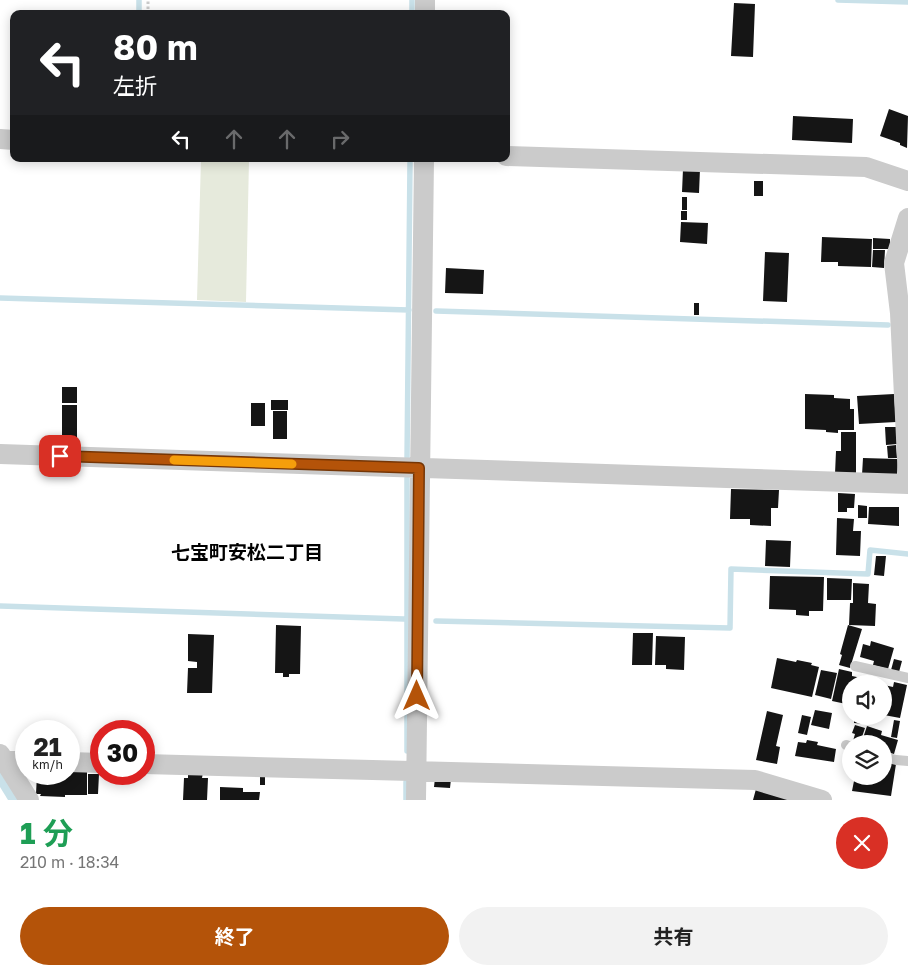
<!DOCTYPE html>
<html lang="ja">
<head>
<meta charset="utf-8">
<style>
  :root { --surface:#fff; --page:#f2f2f2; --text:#222; --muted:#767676; --accent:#b45309 }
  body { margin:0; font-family:"Golos Text","Noto Sans JP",sans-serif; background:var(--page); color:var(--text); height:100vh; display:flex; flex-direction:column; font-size:19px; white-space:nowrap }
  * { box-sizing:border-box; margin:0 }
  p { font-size:16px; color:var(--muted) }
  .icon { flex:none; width:28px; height:28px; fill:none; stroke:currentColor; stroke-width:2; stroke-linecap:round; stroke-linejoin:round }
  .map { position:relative; height:800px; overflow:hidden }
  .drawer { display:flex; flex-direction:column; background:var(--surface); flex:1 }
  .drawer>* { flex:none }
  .banner { position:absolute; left:10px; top:10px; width:500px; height:152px; border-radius:10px; box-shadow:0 2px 12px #0003; background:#202124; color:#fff; overflow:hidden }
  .fabs { position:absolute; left:842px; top:675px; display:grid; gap:10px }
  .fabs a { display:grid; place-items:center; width:50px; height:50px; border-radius:50%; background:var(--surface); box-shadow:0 2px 12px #0003; font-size:25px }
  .speed { position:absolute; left:15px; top:720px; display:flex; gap:10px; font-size:25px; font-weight:700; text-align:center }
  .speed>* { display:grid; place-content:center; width:65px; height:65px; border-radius:50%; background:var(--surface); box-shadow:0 2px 12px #0003; line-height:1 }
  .speed small { font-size:12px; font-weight:400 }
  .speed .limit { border:8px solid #d22; background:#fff; color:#111 }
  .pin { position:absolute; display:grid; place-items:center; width:42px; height:42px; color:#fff; margin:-21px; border-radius:10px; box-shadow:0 2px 8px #0006 }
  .me { position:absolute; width:55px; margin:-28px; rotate:0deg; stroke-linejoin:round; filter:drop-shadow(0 0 4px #0008) }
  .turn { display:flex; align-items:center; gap:18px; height:105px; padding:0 20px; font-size:22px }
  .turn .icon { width:65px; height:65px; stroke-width:2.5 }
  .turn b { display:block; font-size:35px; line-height:42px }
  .lanes { display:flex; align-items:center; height:48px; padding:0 20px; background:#0003; justify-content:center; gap:25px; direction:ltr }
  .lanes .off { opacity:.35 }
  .round { display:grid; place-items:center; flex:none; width:52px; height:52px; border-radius:26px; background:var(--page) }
  .head { display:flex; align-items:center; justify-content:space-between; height:85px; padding:0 20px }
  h1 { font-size:30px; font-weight:700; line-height:38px; color:#1e9e55 }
  .cta { display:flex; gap:10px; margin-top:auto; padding:10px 20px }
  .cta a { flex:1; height:58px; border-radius:30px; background:var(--accent); color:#fff; font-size:20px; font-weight:700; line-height:58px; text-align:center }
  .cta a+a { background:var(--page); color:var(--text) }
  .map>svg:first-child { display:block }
</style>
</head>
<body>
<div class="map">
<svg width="908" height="800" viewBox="0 0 908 800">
  <rect width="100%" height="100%" fill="#fff"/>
  <path fill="#e6eadc" d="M201 159H249L246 302 197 300Z"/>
  <path fill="#c9e1e9" d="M0 767 21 800H8L0 787Z"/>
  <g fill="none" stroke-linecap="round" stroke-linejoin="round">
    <path stroke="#c9e1e9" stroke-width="5.5" d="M838 0 908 2
      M139 14V0
      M412 14V0
      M0 298 409 310
      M436 311 888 325
      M407 460 410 163
      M0 606 404 619
      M436 621 730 628 731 569 868 574 870 550 908 554
      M407 751V478
      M406 800V782"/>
  </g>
  <path fill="#151515" d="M734 3 755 4 753 57 731 56Z
    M889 109 908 116 907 148 900 145V143L880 136Z
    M793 116 853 119 852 143 792 140Z
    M683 169H700L699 193 682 192Z
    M754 181H763V196H754Z
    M682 197H687V210H682Z
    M681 211H687V220H681Z
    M681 222 708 223 707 244 680 242Z
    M822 237 872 239 871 267 838 266V262H821Z
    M873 238 890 239V249H873Z
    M873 250H885L884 268 872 267Z
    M765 252 789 253 787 302 763 301Z
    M446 268 484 270 483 294 445 293Z
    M694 303H699V315H694Z
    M62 387H77V403H62Z
    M805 394 834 395V398L850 399V409H854V430H838V433L826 432V430L805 429Z
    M894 394 896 422 859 424 857 396Z
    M271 400H288V410H271Z
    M251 403H265V426H251Z
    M62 405H77V445H62Z
    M273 411H287V439H273Z
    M885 427H896L897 444 886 445Z
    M841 432H856V474H835L836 451H841Z
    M896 445 897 458H888L887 446Z
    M863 458 898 459 897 476 862 475Z
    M731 489 779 490 778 508H771V526L750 525V519H730Z
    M838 493 855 494 854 508H847V512H838Z
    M858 505 867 506V518H858Z
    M869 507H899V526L868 524Z
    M837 518 854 519 853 531H861L860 556 836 555Z
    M766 540 791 541 790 567 765 566Z
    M876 556H886L884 576 874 575Z
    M770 576 824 577 823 611H809V616L796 615V610L769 609Z
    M827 578 852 579 851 600H827Z
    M853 583 869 584 868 603 876 604 875 626 849 625 850 603H853Z
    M276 625 301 626 300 674H289V677H283V673H275Z
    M848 625 862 629 850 668 839 665 842 655 840 654Z
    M633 633H653L652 665H632Z
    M188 634 214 635 212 693H187L188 668H197V662L188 661Z
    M656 636 685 637 684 670 666 669V665H655Z
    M871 641 894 648 888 669 873 665 874 661 860 657 863 644 870 646Z
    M777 658 796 662 797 660 812 663 811 665 819 667 812 697 771 688Z
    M894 659 902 661 899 672 891 670Z
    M839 669 852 672V676L871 680 870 684H851V705L832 701Z
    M821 670 837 673 831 699 815 695Z
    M894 682 907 685 900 718 884 715V685L893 687Z
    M815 710 832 713 829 729 811 725Z
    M767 711 783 715 776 746 780 747 777 764 756 760Z
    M802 715 811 717 807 735 798 733Z
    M854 716H866V724L854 723Z
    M894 720 900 721 897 738 891 737Z
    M855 725 865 728 860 743 853 741 855 734 852 733Z
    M867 726 882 731 881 735 898 740 894 754 884 751V744H861Z
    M807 740 818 742 817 745 836 749 834 762 795 756 798 742 806 743Z
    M884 763 896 764 891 796 852 791 855 776H884Z
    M69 770 87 771V795H65V797L40 796 41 794H36L37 774H69Z
    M188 772 203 773 202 778H208L207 800H183L184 778H188Z
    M88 774H99L98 794H88Z
    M260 777H265V785H260Z
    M435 778 451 779 450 788 434 787Z
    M220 787 243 788V792H260L259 800H220Z
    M756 789 800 800H753Z"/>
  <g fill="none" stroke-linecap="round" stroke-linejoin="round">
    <path stroke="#cbcbcb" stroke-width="3" stroke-dasharray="2.5 2.5" stroke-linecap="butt" d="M148 14V0"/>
    <path stroke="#cbcbcb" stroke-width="10" d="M855 666 908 678
      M846 745 851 747
      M884 757 896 760 908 761"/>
    <path stroke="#cbcbcb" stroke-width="20" d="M425 14V0
      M0 139 14 140
      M506 156 866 167 908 181
      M908 218 894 263 900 313 908 479
      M0 454 908 484
      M0 754 29 800
      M4 761H26
      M69 762 101 763
      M144 764 755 780 822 800
      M416 800 424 159"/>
  </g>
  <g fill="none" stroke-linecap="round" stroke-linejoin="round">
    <defs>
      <path id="route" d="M60 456 419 468 417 696"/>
    </defs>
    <use href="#route" stroke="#753606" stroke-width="12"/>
    <use href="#route" stroke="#b45309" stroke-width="9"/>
    <path stroke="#f59e0b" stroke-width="9" d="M174 460 292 464"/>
  </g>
  <g text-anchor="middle" stroke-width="5" stroke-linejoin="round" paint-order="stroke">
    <g font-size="19" font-weight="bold" fill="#000" stroke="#fff">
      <text x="247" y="559">七宝町安松二丁目</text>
    </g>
  </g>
</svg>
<div class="fabs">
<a><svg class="icon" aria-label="sound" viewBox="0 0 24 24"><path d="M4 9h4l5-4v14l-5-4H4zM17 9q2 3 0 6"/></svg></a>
<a><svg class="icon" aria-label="layers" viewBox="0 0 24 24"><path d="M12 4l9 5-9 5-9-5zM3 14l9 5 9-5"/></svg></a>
</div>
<div class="speed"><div>21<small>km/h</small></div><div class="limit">30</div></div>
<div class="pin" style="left:60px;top:456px;background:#d93025"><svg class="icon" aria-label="arrive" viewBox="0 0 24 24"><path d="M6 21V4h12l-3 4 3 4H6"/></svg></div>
<svg class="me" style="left:417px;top:696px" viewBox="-20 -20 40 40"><path d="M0-17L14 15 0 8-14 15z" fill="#b45309" stroke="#fff" stroke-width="4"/></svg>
<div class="banner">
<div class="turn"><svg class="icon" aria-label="left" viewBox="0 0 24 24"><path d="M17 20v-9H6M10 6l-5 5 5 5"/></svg><div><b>80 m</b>左折</div></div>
<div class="lanes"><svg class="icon" aria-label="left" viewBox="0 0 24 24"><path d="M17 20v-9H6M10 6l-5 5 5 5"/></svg><svg class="icon off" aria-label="ahead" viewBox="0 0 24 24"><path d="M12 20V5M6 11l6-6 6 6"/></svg><svg class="icon off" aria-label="ahead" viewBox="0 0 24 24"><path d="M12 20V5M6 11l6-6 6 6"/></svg><svg class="icon off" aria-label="right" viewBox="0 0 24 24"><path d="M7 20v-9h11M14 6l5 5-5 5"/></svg></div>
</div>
</div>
<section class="drawer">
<div class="head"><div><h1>1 分</h1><p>210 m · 18:34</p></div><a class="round" style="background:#d93025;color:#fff"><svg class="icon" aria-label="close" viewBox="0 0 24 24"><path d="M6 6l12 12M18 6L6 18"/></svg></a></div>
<div class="cta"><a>終了</a><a>共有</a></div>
</section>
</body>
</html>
